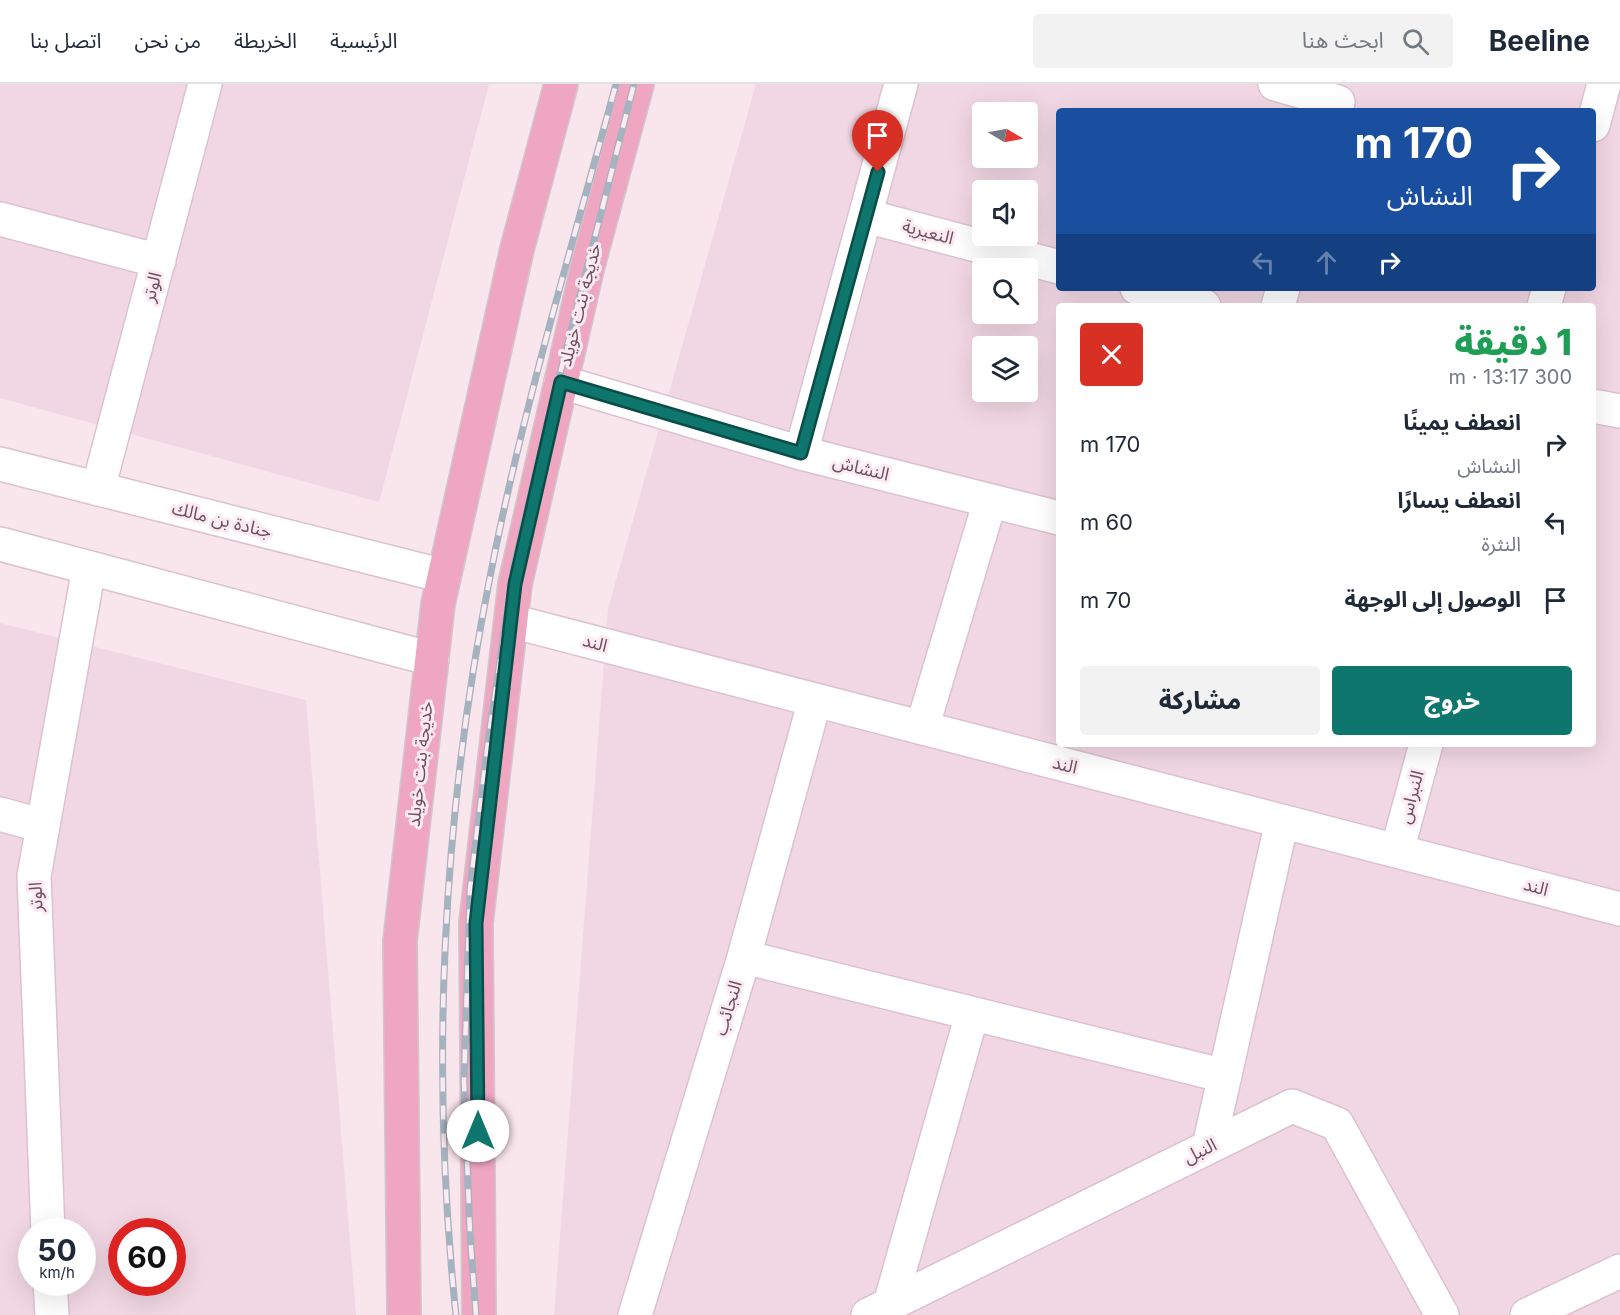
<!DOCTYPE html>
<html lang="ar">
<head>
<meta charset="utf-8">
<style>
  :root { --surface:#fff; --page:#f2f2f3; --text:#1f2937; --muted:#747a83; --line:#e0e1e3; --accent:#0f766e }
  body { margin:0; font-family:Inter,"Noto Sans Arabic",sans-serif; background:var(--page); color:var(--text); direction:rtl; height:100vh; display:flex; flex-direction:column; font-size:22px; white-space:nowrap }
  * { box-sizing:border-box; margin:0 }
  p { font-size:20px; color:var(--muted) }
  .icon { flex:none; width:33px; height:33px; fill:none; stroke:currentColor; stroke-width:2; stroke-linecap:round; stroke-linejoin:round }
  .map { position:relative; flex:1; overflow:hidden; direction:ltr }
  .side { position:absolute; left:1056px; top:219px; width:540px; height:444px; display:flex; flex-direction:column; background:var(--surface); border-radius:6px; box-shadow:0 6px 24px #0002; direction:rtl }
  .side>* { flex:none }
  .guide { position:absolute; left:1056px; top:24px; width:540px; height:183px; border-radius:6px; box-shadow:0 6px 24px #0002; direction:rtl; background:#1a4fa0; color:#fff; overflow:hidden }
  .needle { width:39px; rotate:100deg }
  .buttons { position:absolute; left:972px; top:18px; display:grid; gap:12px }
  .buttons a { display:grid; place-items:center; width:66px; height:66px; border-radius:6px; background:var(--surface); box-shadow:0 6px 24px #0002; font-size:30px }
  .speed { position:absolute; left:18px; top:1134px; display:flex; gap:12px; font-size:30px; font-weight:700; text-align:center }
  .speed>* { display:grid; place-content:center; width:78px; height:78px; border-radius:50%; background:var(--surface); box-shadow:0 6px 24px #0002; line-height:1 }
  .speed small { font-size:15px; font-weight:400 }
  .speed .limit { border:9px solid #d22; background:#fff; color:#111 }
  .pin { position:absolute; display:grid; place-items:center; width:51px; height:51px; color:#fff; margin:-62px -26px; border-radius:50% 50% 50% 0; rotate:-45deg; box-shadow:0 0 6px #0007 }
  .pin .icon { rotate:45deg }
  .me { position:absolute; width:66px; margin:-33px; rotate:0deg; stroke-linejoin:round; filter:drop-shadow(0 0 4px #0008) }
  .turn { display:flex; align-items:center; gap:21px; height:126px; padding:0 24px; font-size:27px }
  .turn .icon { width:78px; height:78px; stroke-width:2.5 }
  .turn b { display:block; font-size:42px; line-height:51px }
  .lanes { display:flex; align-items:center; height:57px; padding:0 24px; background:#0003; justify-content:center; gap:30px; direction:ltr }
  .lanes .off { opacity:.35 }
  .round { display:grid; place-items:center; flex:none; width:63px; height:63px; border-radius:6px; background:var(--page) }
  .headline { display:flex; align-items:center; justify-content:space-between; height:102px; padding:0 24px }
  h1 { font-size:36px; font-weight:800; line-height:45px; color:#1e9e55 }
  .button { display:flex; gap:12px; margin-top:auto; padding:12px 24px }
  .button a { flex:1; height:69px; border-radius:6px; background:var(--accent); color:#fff; font-size:24px; font-weight:800; line-height:69px; text-align:center }
  .button a+a { background:var(--page); color:var(--text) }
  ul { padding:0; list-style:none }
  li { display:flex; align-items:center; gap:18px; height:78px; padding:0 24px }
  li div { flex:1 }
  li b { display:block; font-size:22px }
  li em { font-style:normal }
  header { display:flex; align-items:center; gap:36px; box-sizing:border-box; height:84px; padding:0 30px; background:var(--surface); border-bottom:2px solid var(--line) }
  header strong { font-size:28px }
  nav { display:flex; gap:33px; margin-inline-start:auto; font-size:21px }
  .search { width:420px; height:54px; background:var(--page); display:flex; align-items:center; gap:15px; box-sizing:border-box; padding:0 21px; border-radius:6px; color:var(--muted); font-size:22px }
  .map>svg:first-child { display:block }
</style>
</head>
<body>
<header>
<strong>Beeline</strong>
<div class="search"><svg class="icon" aria-label="search" viewBox="0 0 24 24"><circle cx="10" cy="10" r="6"/><path d="M15 15l6 6"/></svg>ابحث هنا</div>
<nav><a>الرئيسية</a><a>الخريطة</a><a>من نحن</a><a>اتصل بنا</a></nav>
</header>
<div class="map">
<svg width="1620" height="1231" viewBox="0 0 1620 1231">
  <rect width="100%" height="100%" fill="#f9e5ec"/>
  <path fill="#f1d7e3" fill-rule="evenodd" d="M0 0H489L379 418 0 314Z
    M756 0H1620V1231H554L608 525ZM1059 27H1593V204H1059ZM982 28H1028V74H982ZM982 106H1028V152H982ZM982 184H1028V230H982ZM1059 222H1593V660H1059ZM982 262H1028V308H982Z
    M0 539 306 616 356 1231H0ZM32 1148H82V1198H32ZM122 1148H172V1198H122Z"/>
  <g fill="none" stroke-linecap="round" stroke-linejoin="round">
    <defs>
      <path id="minor" d="M1275 0 1338 18
        M1593 41 1604 0
        M866 132 1059 183
        M0 135 159 177
        M1137 204 1204 222
        M1278 222 1283 204
        M1544 222 1549 204
        M561 298 801 369 1059 434
        M1593 322 1620 327
        M801 369 901 0
        M0 380 444 492
        M98 405 205 0
        M0 460 432 575
        M511 537 1620 825
        M922 644 990 417
        M0 730 43 742
        M1397 767 1426 660
        M744 873 1225 992
        M1209 1062 1282 737
        M48 1148 34 792 89 484
        M50 1198 52 1231
        M890 1220 972 930
        M635 1231 744 873 815 616
        M868 1231 1292 1022 1337 1040 1442 1231
        M1527 1231 1620 1187"/>
      <path id="major" d="M404 1231 400 857 438 520 517 165 561 0
        M479 1231 476 839 515 500 587 185 637 0"/>
    </defs>
    <use href="#minor" stroke="#dcc2d0" stroke-width="36"/>
    <use href="#major" stroke="#d1c6cd" stroke-width="36"/>
    <use href="#minor" stroke="#fff" stroke-width="33"/>
    <use href="#major" stroke="#efa6c1" stroke-width="33"/>
    <defs>
      <path id="rail" d="M456 1231C430 987 442 734 490 493 522 327 572 163 616 0
        M476 1231 470 1150 464 998 470 805 488 658 514 482 549 333 634 0"/>
    </defs>
    <use href="#rail" stroke="#a5b2c0" stroke-width="7"/>
    <use href="#rail" stroke="#fceaf1" stroke-width="4.5" stroke-dasharray="14" stroke-linecap="butt"/>
  </g>
  <g fill="none" stroke-linecap="round" stroke-linejoin="round">
    <defs>
      <path id="route" d="M478 1047 476 839 515 500 561 298 801 369 878 88"/>
    </defs>
    <use href="#route" stroke="#0a4d48" stroke-width="15"/>
    <use href="#route" stroke="#0f766e" stroke-width="10"/>
  </g>
  <g text-anchor="middle" stroke-width="6" stroke-linejoin="round" paint-order="stroke">
    <g font-size="18" fill="#6e4e62" stroke="#fceaf1">
      <text transform="translate(928 148) rotate(15)" y="6">النعيرية</text>
      <text transform="translate(152 203) rotate(-75)" y="6">الوتر</text>
      <text transform="translate(580 221) rotate(-76)" y="6">خديجة بنت خويلد</text>
      <text transform="translate(861 384) rotate(14)" y="6">النشاش</text>
      <text transform="translate(222 436) rotate(14)" y="6">جنادة بن مالك</text>
      <text transform="translate(595 559) rotate(15)" y="6">الند</text>
      <text transform="translate(420 680) rotate(-84)" y="6">خديجة بنت خويلد</text>
      <text transform="translate(1065 681) rotate(14)" y="6">الند</text>
      <text transform="translate(1411 713) rotate(-75)" y="6">النبراس</text>
      <text transform="translate(1536 803) rotate(15)" y="6">الند</text>
      <text transform="translate(36 813) rotate(-92)" y="6">الوتر</text>
      <text transform="translate(728 924) rotate(-73)" y="6">النجائب</text>
      <text transform="translate(1200 1067) rotate(-26)" y="6">النبل</text>
    </g>
  </g>
</svg>
<div class="buttons">
<a><svg class="needle" viewBox="-14 -14 28 28"><path d="M0-13l5 13h-10z" fill="#e53935"/><path d="M0 13l5-13h-10z" fill="#747a83"/></svg></a>
<a><svg class="icon" aria-label="sound" viewBox="0 0 24 24"><path d="M4 9h4l5-4v14l-5-4H4zM17 9q2 3 0 6"/></svg></a>
<a><svg class="icon" aria-label="search" viewBox="0 0 24 24"><circle cx="10" cy="10" r="6"/><path d="M15 15l6 6"/></svg></a>
<a><svg class="icon" aria-label="layers" viewBox="0 0 24 24"><path d="M12 4l9 5-9 5-9-5zM3 14l9 5 9-5"/></svg></a>
</div>
<div class="speed"><div>50<small>km/h</small></div><div class="limit">60</div></div>
<div class="pin" style="left:878px;top:88px;background:#d93025"><svg class="icon" aria-label="arrive" viewBox="0 0 24 24"><path d="M6 21V4h12l-3 4 3 4H6"/></svg></div>
<svg class="me" style="left:478px;top:1047px" viewBox="-20 -20 40 40"><circle r="19" fill="#fff"/><path d="M0-13L10 11 0 6-10 11z" fill="#0f766e"/></svg>
<div class="guide">
<div class="turn"><svg class="icon" aria-label="right" viewBox="0 0 24 24"><path d="M7 20v-9h11M14 6l5 5-5 5"/></svg><div><b>170 m</b>النشاش</div></div>
<div class="lanes"><svg class="icon off" aria-label="left" viewBox="0 0 24 24"><path d="M17 20v-9H6M10 6l-5 5 5 5"/></svg><svg class="icon off" aria-label="ahead" viewBox="0 0 24 24"><path d="M12 20V5M6 11l6-6 6 6"/></svg><svg class="icon" aria-label="right" viewBox="0 0 24 24"><path d="M7 20v-9h11M14 6l5 5-5 5"/></svg></div>
</div>
<section class="side">
<div class="headline"><div><h1>1 دقيقة</h1><p>300 m · 13:17</p></div><a class="round" style="background:#d93025;color:#fff"><svg class="icon" aria-label="close" viewBox="0 0 24 24"><path d="M6 6l12 12M18 6L6 18"/></svg></a></div>
<ul>
<li><svg class="icon" aria-label="right" viewBox="0 0 24 24"><path d="M7 20v-9h11M14 6l5 5-5 5"/></svg><div><b>انعطف يمينًا</b><p>النشاش</p></div><em>170 m</em></li>
<li><svg class="icon" aria-label="left" viewBox="0 0 24 24"><path d="M17 20v-9H6M10 6l-5 5 5 5"/></svg><div><b>انعطف يسارًا</b><p>النثرة</p></div><em>60 m</em></li>
<li><svg class="icon" aria-label="arrive" viewBox="0 0 24 24"><path d="M6 21V4h12l-3 4 3 4H6"/></svg><div><b>الوصول إلى الوجهة</b></div><em>70 m</em></li>
</ul>
<div class="button"><a>خروج</a><a>مشاركة</a></div>
</section>
</div>
</body>
</html>
